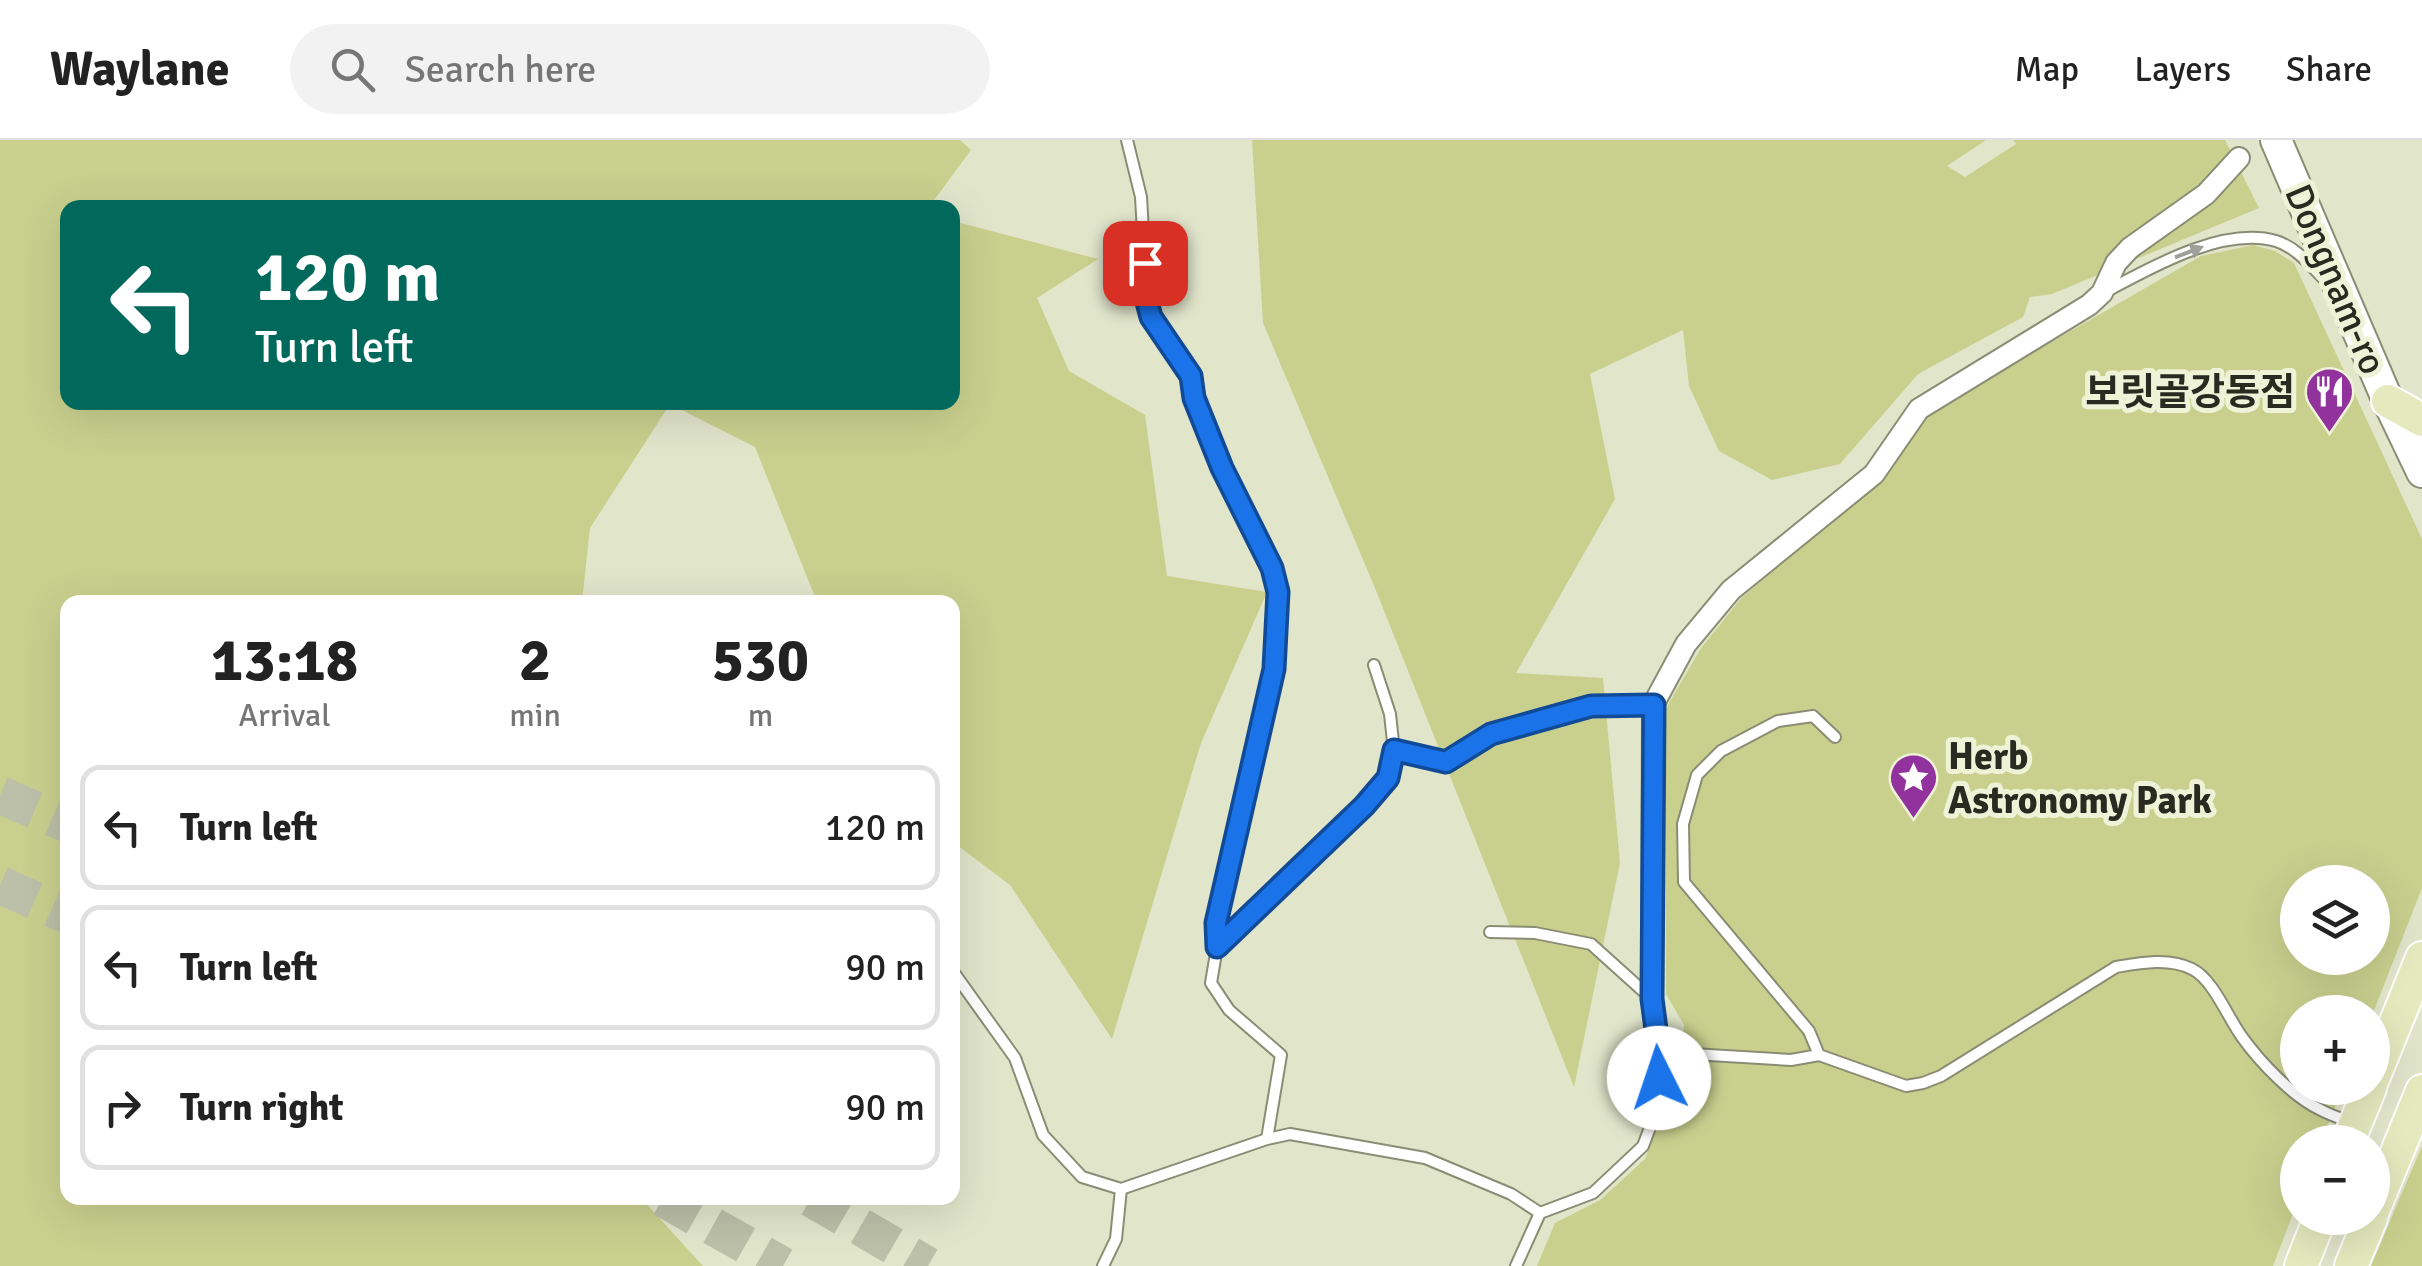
<!DOCTYPE html>
<html lang="en">
<head>
<meta charset="utf-8">
<style>
  :root { --surface:#fff; --page:#f2f2f2; --text:#222; --muted:#767676; --line:#e0e0e0 }
  body { margin:0; font-family:Signika,"Noto Sans KR",sans-serif; background:var(--page); color:var(--text); height:100vh; display:flex; flex-direction:column; font-size:38px; white-space:nowrap }
  * { box-sizing:border-box; margin:0 }
  p { font-size:32px; color:var(--muted) }
  .icon { flex:none; width:55px; height:55px; fill:none; stroke:currentColor; stroke-width:2; stroke-linecap:round; stroke-linejoin:round }
  .map { position:relative; flex:1; overflow:hidden }
  .sheet { position:absolute; left:60px; top:455px; width:900px; height:610px; display:flex; flex-direction:column; background:var(--surface); border-radius:20px; box-shadow:0 10px 40px #0002 }
  .sheet>* { flex:none }
  .guide { position:absolute; left:60px; top:60px; width:900px; height:210px; border-radius:20px; box-shadow:0 10px 40px #0002; background:#00695c; color:#fff; overflow:hidden }
  .buttons { position:absolute; left:2280px; top:725px; display:grid; gap:20px }
  .buttons a { display:grid; place-items:center; width:110px; height:110px; border-radius:50%; background:var(--surface); box-shadow:0 10px 40px #0002; font-size:50px }
  .pin { position:absolute; display:grid; place-items:center; width:85px; height:85px; color:#fff; margin:-42px; border-radius:20px; box-shadow:0 5px 15px #0006 }
  .me { position:absolute; width:110px; margin:-55px; rotate:356deg; stroke-linejoin:round; filter:drop-shadow(0 0 8px #0008) }
  .turn { display:flex; align-items:center; gap:35px; height:210px; padding:0 30px; font-size:45px }
  .turn .icon { width:130px; height:130px; stroke-width:2.5 }
  .turn b { display:block; font-size:70px; line-height:85px }
  .eta { display:flex; justify-content:space-evenly; align-items:center; height:170px; text-align:center }
  .eta b { font-size:60px; font-weight:700; line-height:70px }
  ul { padding:0; list-style:none }
  li { display:flex; align-items:center; gap:30px; height:125px; margin:0 20px 15px; padding:0 10px; border:5px solid var(--line); border-radius:20px }
  li div { flex:1 }
  li b { display:block; font-size:38px }
  li em { font-style:normal }
  header { display:flex; align-items:center; gap:60px; box-sizing:border-box; height:140px; padding:0 50px; background:var(--surface); border-bottom:2px solid var(--line) }
  header strong { font-size:48px }
  nav { display:flex; gap:55px; margin-inline-start:auto; font-size:35px }
  .search { width:700px; height:90px; background:var(--page); display:flex; align-items:center; gap:25px; box-sizing:border-box; padding:0 35px; border-radius:55px; color:var(--muted); font-size:38px }
  .map>svg:first-child { display:block }
</style>
</head>
<body>
<header>
<strong>Waylane</strong>
<div class="search"><svg class="icon" aria-label="search" viewBox="0 0 24 24"><circle cx="10" cy="10" r="6"/><path d="M15 15l6 6"/></svg>Search here</div>
<nav><a>Map</a><a>Layers</a><a>Share</a></nav>
</header>
<div class="map">
<svg width="2422" height="1126" viewBox="0 0 2422 1126">
  <rect width="100%" height="100%" fill="#e1e5ca"/>
  <path fill="#c9d08e" fill-rule="evenodd" d="M0 0H960L971 10 929 67 68 68V262H952L953 81 1098 119 1037 158 1069 231 1145 275 1167 436 1267 452 1201 603 1112 899 1010 745 953 702 952 462H817L755 307 670 264 590 388 582 462H68V1058H641L703 1126H0Z
    M1252 0H1986L1947 26 1965 37 2016 4 2013 0H2225L2259 68 2052 154 2030 157 2023 177 1918 234 1840 324 1772 340 1719 311 1689 246 1683 190 1590 234 1615 359 1516 533 1603 538 1620 723 1574 947 1375 448 1263 183Z
    M2253 105 2275 111 2294 123 2422 399V748L2373 873 2298 872V948H2343L2321 1002H2298L2297 1063 2273 1126H1537L1555 1083 1600 1060 1645 1019 1677 940 1684 885 1666 854V568L1701 508 1743 456 1885 338 1930 272 2201 116ZM2298 742H2372V818H2298Z
    M2422 1006V1126H2371Z"/>
  <g fill="none" stroke-linecap="round" stroke-linejoin="round">
    <path stroke="#bcc0a8" stroke-width="38" stroke-dasharray="38 19" stroke-linecap="butt" d="M0 655 68 684
      M0 745 68 775
      M663 1058 783 1126
      M811 1058 928 1126"/>
    <defs>
      <path id="lane" d="M1127 0 1141 57 1147 162 1151 177 1191 236 1194 258 1222 328 1272 428 1278 452 1274 529 1216 783 1217 807
        M2107 151C2152 127 2223 86 2276 101 2296 107 2311 126 2325 140
        M1394 611 1446 622 1491 594 1591 566 1652 565
        M1490 792 1535 793 1591 804 1652 859 1659 912 1791 920 1819 915 1906 946 1923 943 1941 936 2116 827C2139 823 2169 817 2192 829 2213 839 2228 878 2242 897 2260 922 2293 957 2321 970 2330 975 2340 978 2350 982
        M952 830 1015 918 1043 995 1082 1037 1121 1049 1267 999 1290 994 1425 1018 1511 1054 1540 1073
        M1819 915 1809 891 1684 742 1683 684 1697 635 1721 611 1778 581 1813 576 1835 597
        M1267 999 1281 915 1229 870 1211 843 1217 807 1364 667 1388 638 1394 611 1390 574 1374 525
        M1103 1126 1116 1099 1121 1049
        M1516 1126 1540 1073 1593 1053 1643 1006 1659 964V912"/>
      <path id="street" d="M1652 859 1653 565 1686 504 1731 450 1874 334 1919 269 2089 165 2102 153 2116 123 2130 108 2206 54 2239 18"/>
      <path id="secondary" d="M2276 0 2388 261 2422 332"/>
      <path id="primary" d="M2388 261 2422 280
        M2372 941 2422 818
        M2348 1002 2370 948
        M2372 1073 2422 951
        M2301 1126 2320 1078
        M2351 1126 2371 1078"/>
    </defs>
    <use href="#lane" stroke="#8a8d74" stroke-width="14"/>
    <use href="#street" stroke="#8a8d74" stroke-width="24"/>
    <use href="#secondary" stroke="#8a8d74" stroke-width="34"/>
    <use href="#primary" stroke="#fff" stroke-width="36"/>
    <use href="#lane" stroke="#fff" stroke-width="10"/>
    <use href="#street" stroke="#fff" stroke-width="20"/>
    <use href="#secondary" stroke="#fff" stroke-width="30"/>
    <use href="#primary" stroke="#e5eabe" stroke-width="32"/>
  </g>
  <defs><path id="oneway-solid" d="M-6-.8H1V-3.2L6.5 0L1 3.2V.8H-6Z" transform="scale(2.5)"/></defs>
  <use fill="#9fa09b" href="#oneway-solid" transform="translate(2189 112) rotate(-21)"/>
  <g fill="none" stroke-linecap="round" stroke-linejoin="round">
    <defs>
      <path id="route" d="M1145 123 1147 162 1151 177 1191 236 1194 258 1222 328 1272 428 1278 452 1274 529 1216 783 1217 807 1364 666 1388 638 1394 610 1446 622 1491 594 1591 566 1654 565 1652 859 1659 912V938"/>
    </defs>
    <use href="#route" stroke="#114b97" stroke-width="25"/>
    <use href="#route" stroke="#1a73e8" stroke-width="18"/>
  </g>
  <defs>
    <symbol id="restaurant-pin" viewBox="-11 -11 22 30"><path d="M0 17L-7.5 6A9.5 9.5 0 1 1 7.5 6Z" fill="#92339d" stroke="#eef2d7"/><path d="M-5-6h1v4h1v-4h1v4h1v-4h1v5L-1.5 .5V6h-2V.5L-5-1ZM5-6V6H3V1.5H1.5Q1.5-4 5-6Z" fill="#fff"/></symbol>
    <symbol id="sight-pin" viewBox="-11 -11 22 30"><path d="M0 17L-7.5 6A9.5 9.5 0 1 1 7.5 6Z" fill="#92339d" stroke="#eef2d7"/><path d="M0-6L1.8-2.2L6-1.7L2.9 1.2L3.7 5.4L0 3.3L-3.7 5.4L-2.9 1.2L-6-1.7L-1.8-2.2Z" fill="#fff"/></symbol>
  </defs>
  <g fill-rule="evenodd">
    <use href="#restaurant-pin" x="2302" y="224" width="55" height="75"/>
    <use href="#sight-pin" x="1886" y="610" width="55" height="75"/>
  </g>
  <g text-anchor="middle" stroke-width="10" stroke-linejoin="round" paint-order="stroke">
    <g font-size="38" fill="#292b21" stroke="#eef2d7">
      <text transform="translate(2336 139) rotate(67)" y="13">Dongnam-ro</text>
    </g>
    <g font-size="38" font-weight="bold" fill="#292b21" stroke="#eef2d7" text-anchor="end">
      <text x="2295" y="265">보릿골강동점</text>
      <text x="1948" y="629" text-anchor="start">Herb<tspan x="1948" dy="44">Astronomy Park</tspan></text>
    </g>
  </g>
</svg>
<div class="buttons">
<a><svg class="icon" aria-label="layers" viewBox="0 0 24 24"><path d="M12 4l9 5-9 5-9-5zM3 14l9 5 9-5"/></svg></a>
<a>+</a>
<a>−</a>
</div>
<div class="pin" style="left:1145px;top:123px;background:#d93025"><svg class="icon" aria-label="arrive" viewBox="0 0 24 24"><path d="M6 21V4h12l-3 4 3 4H6"/></svg></div>
<svg class="me" style="left:1659px;top:938px" viewBox="-20 -20 40 40"><circle r="19" fill="#fff"/><path d="M0-13L10 11 0 6-10 11z" fill="#1a73e8"/></svg>
<div class="guide">
<div class="turn"><svg class="icon" aria-label="left" viewBox="0 0 24 24"><path d="M17 20v-9H6M10 6l-5 5 5 5"/></svg><div><b>120 m</b>Turn left</div></div>
</div>
<section class="sheet">
<div class="eta">
<div><b>13:18</b><p>Arrival</p></div>
<div><b>2</b><p>min</p></div>
<div><b>530</b><p>m</p></div>
</div>
<ul>
<li><svg class="icon" aria-label="left" viewBox="0 0 24 24"><path d="M17 20v-9H6M10 6l-5 5 5 5"/></svg><div><b>Turn left</b></div><em>120 m</em></li>
<li><svg class="icon" aria-label="left" viewBox="0 0 24 24"><path d="M17 20v-9H6M10 6l-5 5 5 5"/></svg><div><b>Turn left</b></div><em>90 m</em></li>
<li><svg class="icon" aria-label="right" viewBox="0 0 24 24"><path d="M7 20v-9h11M14 6l5 5-5 5"/></svg><div><b>Turn right</b></div><em>90 m</em></li>
</ul>
</section>
</div>
</body>
</html>
